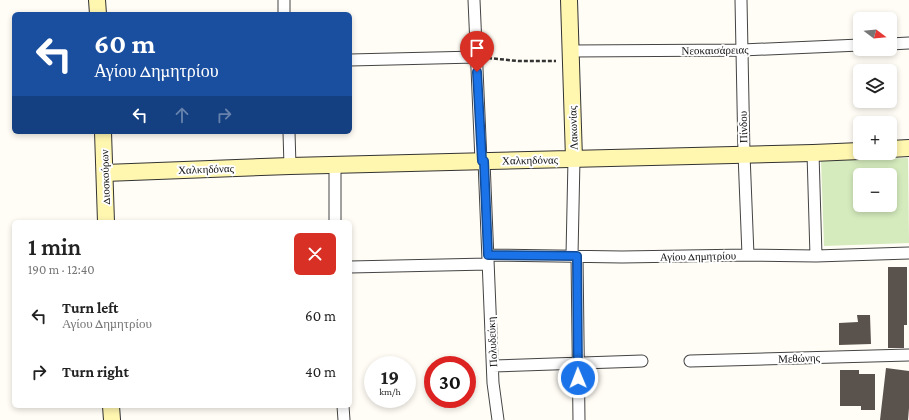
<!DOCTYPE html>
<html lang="en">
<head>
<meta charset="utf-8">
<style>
  :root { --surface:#fff; --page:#f2f2f2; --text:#222; --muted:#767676 }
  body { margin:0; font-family:"Crimson Pro",serif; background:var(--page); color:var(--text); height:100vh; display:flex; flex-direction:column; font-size:15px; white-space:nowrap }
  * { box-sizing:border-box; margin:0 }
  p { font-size:13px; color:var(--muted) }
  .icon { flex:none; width:22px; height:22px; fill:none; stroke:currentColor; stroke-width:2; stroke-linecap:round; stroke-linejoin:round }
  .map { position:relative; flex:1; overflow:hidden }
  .side { position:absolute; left:12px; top:220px; width:340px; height:188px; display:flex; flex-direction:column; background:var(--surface); border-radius:6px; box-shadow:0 2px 6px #0003 }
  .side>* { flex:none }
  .top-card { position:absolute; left:12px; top:12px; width:340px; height:122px; border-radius:6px; box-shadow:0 2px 6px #0003; background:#1a4fa0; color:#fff; overflow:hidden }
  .needle { width:26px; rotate:106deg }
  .buttons { position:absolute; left:853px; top:12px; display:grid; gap:8px }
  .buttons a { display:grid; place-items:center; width:44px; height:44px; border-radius:6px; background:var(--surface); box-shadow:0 2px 6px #0003; font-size:20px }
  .speed { position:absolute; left:364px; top:356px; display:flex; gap:8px; font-size:20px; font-weight:700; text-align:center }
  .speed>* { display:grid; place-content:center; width:52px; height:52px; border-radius:50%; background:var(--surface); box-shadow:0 2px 6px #0003; line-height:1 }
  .speed small { font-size:10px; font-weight:400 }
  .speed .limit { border:6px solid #d22; background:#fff; color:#111 }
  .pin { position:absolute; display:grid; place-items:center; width:34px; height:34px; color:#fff; margin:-41px -17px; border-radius:50% 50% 50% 0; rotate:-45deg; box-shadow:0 0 4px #0007 }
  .pin .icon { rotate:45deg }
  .me { position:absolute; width:44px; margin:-22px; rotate:359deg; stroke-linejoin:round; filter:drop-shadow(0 0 3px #0008) }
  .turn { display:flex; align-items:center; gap:14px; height:84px; padding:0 16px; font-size:18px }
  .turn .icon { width:52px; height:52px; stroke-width:2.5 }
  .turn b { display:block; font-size:28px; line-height:34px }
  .lanes { display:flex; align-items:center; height:38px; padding:0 16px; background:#0003; justify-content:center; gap:20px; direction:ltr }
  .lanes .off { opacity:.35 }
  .round { display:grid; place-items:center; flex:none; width:42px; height:42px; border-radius:6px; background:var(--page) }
  .headline { display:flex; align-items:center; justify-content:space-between; height:68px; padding:0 16px }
  h1 { font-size:24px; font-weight:600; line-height:30px }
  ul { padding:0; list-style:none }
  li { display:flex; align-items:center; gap:12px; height:56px; padding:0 16px }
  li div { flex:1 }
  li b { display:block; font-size:15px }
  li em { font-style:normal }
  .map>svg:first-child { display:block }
</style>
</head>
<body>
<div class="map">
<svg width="909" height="420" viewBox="0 0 909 420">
  <rect width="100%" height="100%" fill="#fffdf5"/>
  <path fill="#d5ebbd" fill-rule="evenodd" d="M908 158 909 243 824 246 821 160ZM860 175H890V205H860Z"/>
  <path fill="#5a524d" d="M888 267H907V325H904V348H888Z
    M857 315H870L871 344 839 345V323L858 322Z
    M886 368 909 371V408L908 420H880Z
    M840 370H859V374H875V410H861V406H840Z"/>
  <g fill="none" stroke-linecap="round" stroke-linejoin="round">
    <defs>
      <path id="street" d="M284 0V14
        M474 0 481 161
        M741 0 744 154 748 255
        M890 44 909 43
        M571 51 742 50 860 45
        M350 60 476 57
        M289 132 290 166
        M813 153 816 256
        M484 161 493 383 498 420
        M335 165V222
        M488 255 622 257 748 255 816 256 909 253
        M572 255 574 159
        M577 256 579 420
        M350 267 488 264
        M690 361 909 355
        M493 366 642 361
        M343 406 344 420"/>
      <path id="secondary" d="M97 0 98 14
        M569 0 574 159
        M103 132 106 222
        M890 149 909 148
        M105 173 290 166 813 153 860 151
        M111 406 112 420"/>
    </defs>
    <use href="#street" stroke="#444" stroke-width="13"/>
    <use href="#secondary" stroke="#333" stroke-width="18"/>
    <path stroke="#333" stroke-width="2.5" stroke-dasharray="4 2" stroke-linecap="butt" d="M488 58 518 61H556"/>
    <use href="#street" stroke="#fff" stroke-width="11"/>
    <use href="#secondary" stroke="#fff6b0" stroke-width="16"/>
  </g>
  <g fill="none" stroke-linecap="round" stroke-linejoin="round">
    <defs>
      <path id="route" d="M477 72 482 161H484L488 255 577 256 578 378"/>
    </defs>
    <use href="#route" stroke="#114b97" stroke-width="10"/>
    <use href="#route" stroke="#1a73e8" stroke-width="7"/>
  </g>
  <g text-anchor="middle" stroke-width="4" stroke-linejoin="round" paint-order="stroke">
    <g font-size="11" fill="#111" stroke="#fff">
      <text transform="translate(715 50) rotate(-1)" y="4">Νεοκαισάρειας</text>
      <text transform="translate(743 127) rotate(-91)" y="4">Πίνδου</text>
      <text transform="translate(573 128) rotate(-92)" y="4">Λακωνίας</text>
      <text transform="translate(530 160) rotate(-1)" y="4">Χαλκηδόνας</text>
      <text transform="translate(206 169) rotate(-2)" y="4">Χαλκηδόνας</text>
      <text transform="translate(105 177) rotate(-92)" y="4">Διοσκούρων</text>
      <text transform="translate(698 256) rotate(-1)" y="4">Αγίου Δημητρίου</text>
      <text transform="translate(492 342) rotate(-93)" y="4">Πολυδεύκη</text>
      <text transform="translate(799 358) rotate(-2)" y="4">Μεθώνης</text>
    </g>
  </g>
</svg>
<div class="buttons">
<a><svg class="needle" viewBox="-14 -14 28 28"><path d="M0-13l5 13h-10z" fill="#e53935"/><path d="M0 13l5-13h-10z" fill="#767676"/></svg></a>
<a><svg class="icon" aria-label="layers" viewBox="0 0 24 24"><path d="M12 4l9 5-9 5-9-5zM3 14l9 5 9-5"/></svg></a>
<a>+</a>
<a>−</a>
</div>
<div class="speed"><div>19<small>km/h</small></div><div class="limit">30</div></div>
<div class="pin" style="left:477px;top:72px;background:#d93025"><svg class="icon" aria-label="arrive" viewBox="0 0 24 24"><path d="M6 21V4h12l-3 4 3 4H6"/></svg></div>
<svg class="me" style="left:578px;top:378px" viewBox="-20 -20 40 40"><circle r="17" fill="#1a73e8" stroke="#fff" stroke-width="3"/><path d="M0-11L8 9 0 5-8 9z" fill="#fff"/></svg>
<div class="top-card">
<div class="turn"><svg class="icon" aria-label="left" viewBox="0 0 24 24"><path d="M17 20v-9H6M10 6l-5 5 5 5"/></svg><div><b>60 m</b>Αγίου Δημητρίου</div></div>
<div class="lanes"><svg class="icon" aria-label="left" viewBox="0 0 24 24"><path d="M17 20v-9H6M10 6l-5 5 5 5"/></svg><svg class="icon off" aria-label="ahead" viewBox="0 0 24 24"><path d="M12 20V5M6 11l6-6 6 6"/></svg><svg class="icon off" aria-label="right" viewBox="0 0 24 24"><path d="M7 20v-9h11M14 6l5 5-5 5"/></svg></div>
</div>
<section class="side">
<div class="headline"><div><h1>1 min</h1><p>190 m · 12:40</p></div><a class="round" style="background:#d93025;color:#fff"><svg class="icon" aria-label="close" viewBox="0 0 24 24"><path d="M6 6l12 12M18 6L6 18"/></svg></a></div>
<ul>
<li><svg class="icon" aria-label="left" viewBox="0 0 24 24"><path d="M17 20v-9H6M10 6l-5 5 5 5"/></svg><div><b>Turn left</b><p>Αγίου Δημητρίου</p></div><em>60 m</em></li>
<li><svg class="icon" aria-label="right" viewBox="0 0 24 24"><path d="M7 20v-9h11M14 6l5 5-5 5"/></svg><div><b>Turn right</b></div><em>40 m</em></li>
</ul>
</section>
</div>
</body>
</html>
